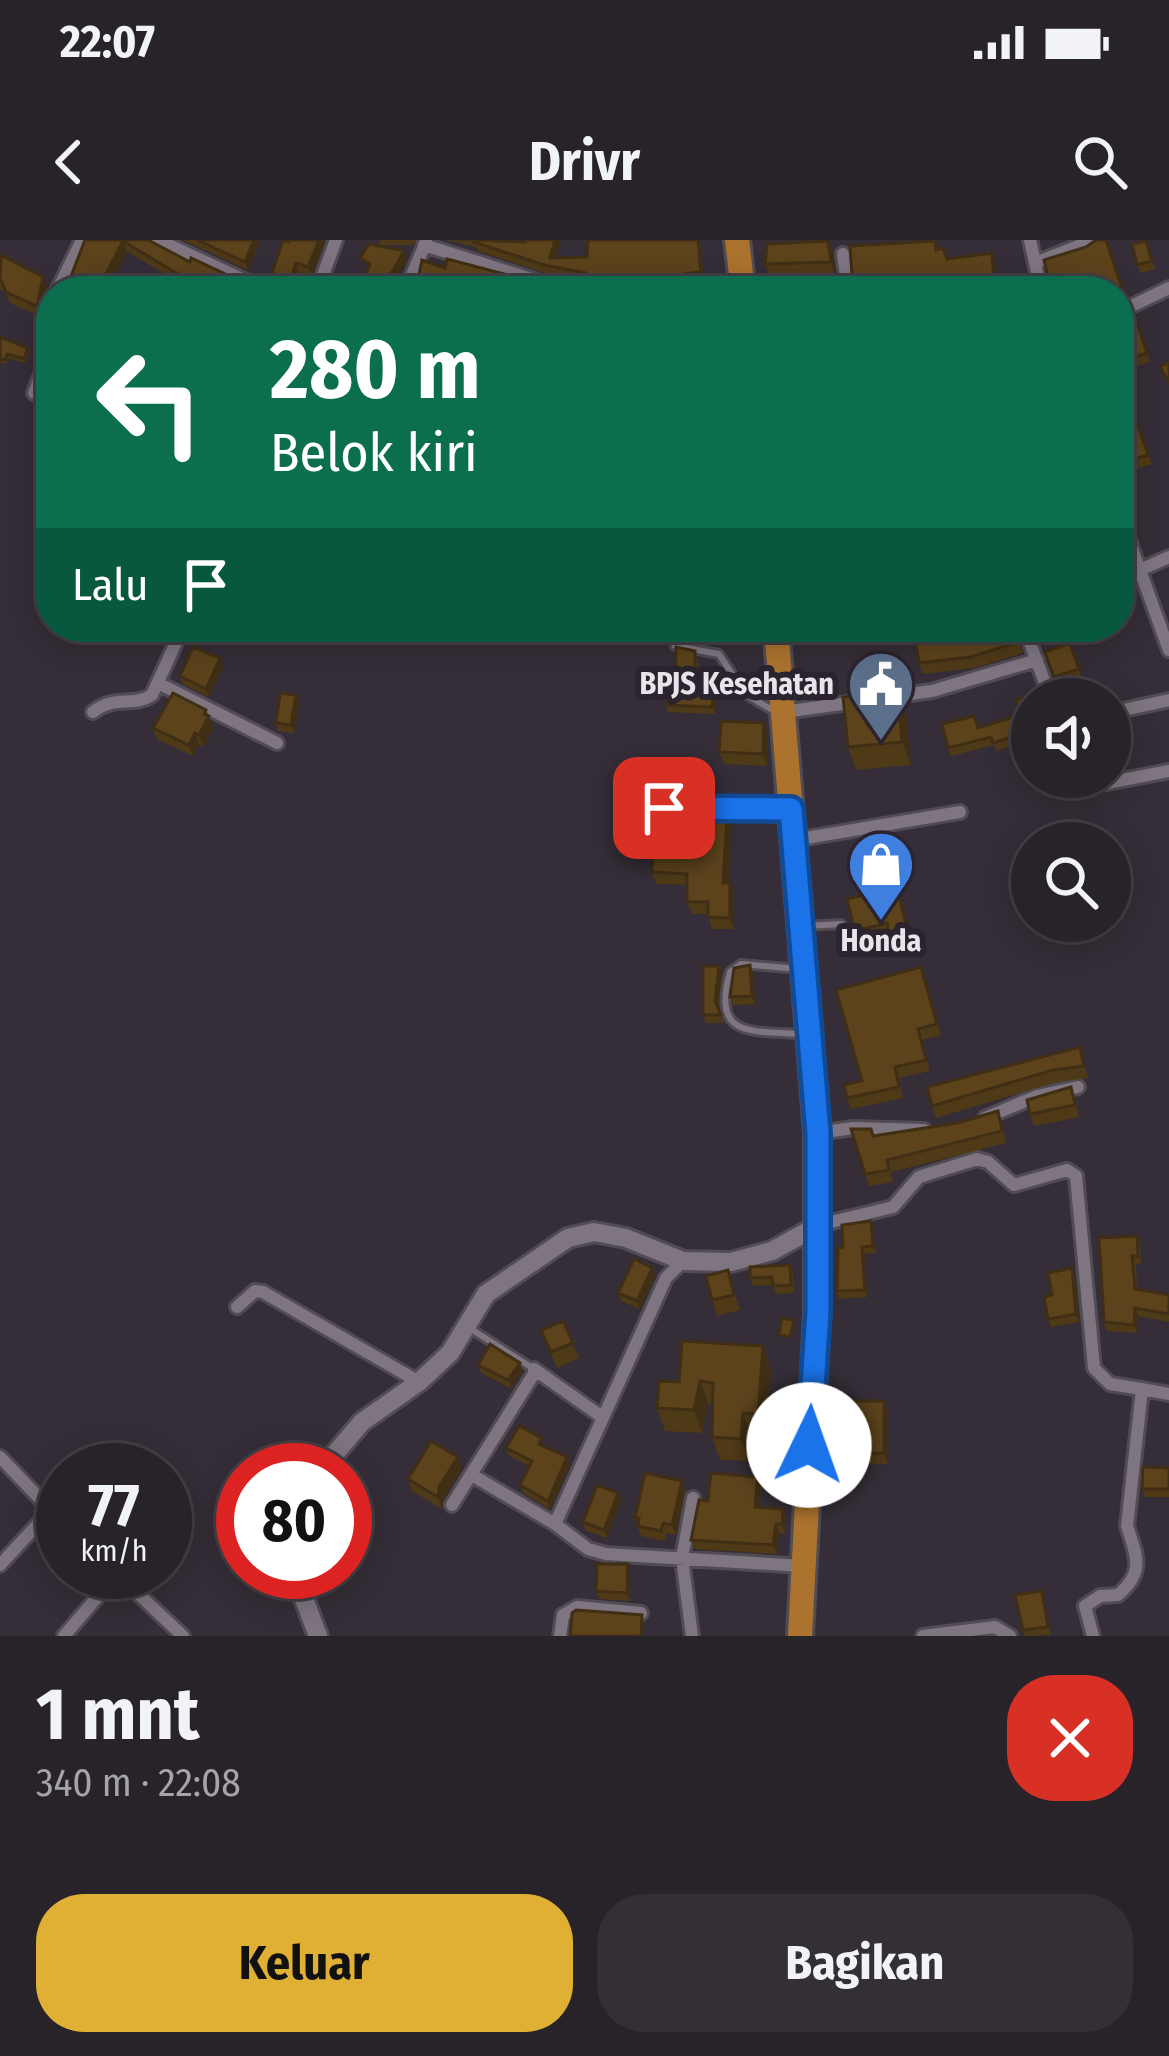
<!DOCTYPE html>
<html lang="id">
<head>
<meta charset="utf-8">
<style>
  :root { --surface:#282229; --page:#342f35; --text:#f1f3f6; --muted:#a5a4a8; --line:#443f46; --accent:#dfb034 }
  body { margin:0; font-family:"Fira Sans Condensed",sans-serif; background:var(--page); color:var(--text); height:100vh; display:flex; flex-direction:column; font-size:45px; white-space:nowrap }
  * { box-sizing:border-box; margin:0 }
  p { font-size:39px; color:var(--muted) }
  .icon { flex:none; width:66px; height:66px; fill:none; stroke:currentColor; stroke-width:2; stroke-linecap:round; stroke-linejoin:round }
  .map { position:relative; height:1396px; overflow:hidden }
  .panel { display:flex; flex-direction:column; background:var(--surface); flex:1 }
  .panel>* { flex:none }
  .hud { position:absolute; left:36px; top:36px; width:1098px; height:366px; border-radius:48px; box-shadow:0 6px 30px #0003,0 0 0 3px var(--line); background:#0b6e4f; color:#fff; overflow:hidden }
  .fabs { position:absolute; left:1011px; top:438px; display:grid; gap:24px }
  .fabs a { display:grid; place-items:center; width:120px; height:120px; border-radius:50%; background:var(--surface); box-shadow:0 6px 30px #0003,0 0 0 3px var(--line); font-size:60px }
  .speed { position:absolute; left:36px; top:1203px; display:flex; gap:24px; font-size:60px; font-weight:700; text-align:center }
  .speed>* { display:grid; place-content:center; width:156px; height:156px; border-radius:50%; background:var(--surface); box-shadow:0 6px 30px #0003,0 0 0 3px var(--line); line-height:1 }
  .speed small { font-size:30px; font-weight:400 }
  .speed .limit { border:18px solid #d22; background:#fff; color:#111 }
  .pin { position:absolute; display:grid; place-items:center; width:102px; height:102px; color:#fff; margin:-51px; border-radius:24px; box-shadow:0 6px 18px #0006 }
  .me { position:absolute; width:132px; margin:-66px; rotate:3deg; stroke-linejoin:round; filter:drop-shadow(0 0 9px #0008) }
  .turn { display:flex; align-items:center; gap:42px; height:252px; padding:0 36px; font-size:54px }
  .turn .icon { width:156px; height:156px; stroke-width:2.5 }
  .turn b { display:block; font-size:84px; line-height:102px }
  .then { display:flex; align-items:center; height:114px; padding:0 36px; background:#0003; gap:24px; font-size:45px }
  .round { display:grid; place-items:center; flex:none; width:126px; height:126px; border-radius:48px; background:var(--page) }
  .head { display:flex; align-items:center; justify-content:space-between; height:204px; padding:0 36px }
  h1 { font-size:72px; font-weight:700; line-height:90px }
  .button { display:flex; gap:24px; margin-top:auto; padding:24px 36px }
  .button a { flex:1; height:138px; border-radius:48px; background:var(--accent); color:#111; font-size:48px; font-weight:700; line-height:138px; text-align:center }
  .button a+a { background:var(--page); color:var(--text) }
  .status { display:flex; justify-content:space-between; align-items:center; height:84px; padding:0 60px; background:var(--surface); direction:ltr }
  .status svg { height:33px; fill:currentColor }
  header { display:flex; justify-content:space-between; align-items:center; height:156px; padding:0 36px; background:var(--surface); font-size:54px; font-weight:700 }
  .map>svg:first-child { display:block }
</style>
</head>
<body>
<div class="status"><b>22:07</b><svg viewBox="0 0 49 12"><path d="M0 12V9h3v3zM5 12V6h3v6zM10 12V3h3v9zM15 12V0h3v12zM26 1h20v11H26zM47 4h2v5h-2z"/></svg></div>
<header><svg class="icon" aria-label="back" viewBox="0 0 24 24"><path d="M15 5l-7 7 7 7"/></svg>Drivr<svg class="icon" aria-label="search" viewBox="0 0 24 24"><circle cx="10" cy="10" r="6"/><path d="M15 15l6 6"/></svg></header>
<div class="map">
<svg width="1169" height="1396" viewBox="0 0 1169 1396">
  <rect width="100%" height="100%" fill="#352d37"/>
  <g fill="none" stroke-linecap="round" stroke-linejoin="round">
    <defs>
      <path id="lane" d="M675 406 719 414 745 454 774 471
        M664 568 782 569
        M806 686 841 684
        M799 729 741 724 730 732C711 797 750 791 800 794
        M471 1089 534 1129"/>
      <path id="street" d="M158 0 268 51
        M1030 0 1035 23
        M424 5 541 42
        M843 14 848 51
        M57 51 82 0
        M317 51 336 0
        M405 51 426 2
        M1041 51 1035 23 1094 0
        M1119 72 1169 48
        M34 153 51 108
        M1119 273 1169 410
        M1142 329 1169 317
        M1024 387 1051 459
        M160 444 277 503
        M888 457 932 451 1037 420
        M93 472C116 454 132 468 152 455L183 387
        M783 472 856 462
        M1110 473 1169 460
        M1107 543 1169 531
        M794 600 960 572
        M985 878 1037 856 1078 847
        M817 893 853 888 924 890
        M819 985 893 967 919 937 977 919 988 922 1014 945 1067 930 1076 936 1094 1128 1110 1144 1142 1149 1127 1286C1136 1315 1146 1331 1118 1355L1100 1356 1085 1366 1093 1396
        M683 1021 666 1038 555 1284 588 1309 606 1314 803 1326
        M237 1067 255 1051 263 1052 419 1142
        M534 1129 602 1177
        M1142 1149 1169 1154
        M0 1217 63 1283
        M472 1235 555 1284
        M452 1265 535 1132
        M0 1325 50 1271
        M115 1332 183 1396
        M64 1396 117 1334
        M560 1396 563 1375 577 1367 641 1373
        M692 1396 682 1318 693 1258
        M923 1396 995 1387 1010 1396"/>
      <path id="secondary" d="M321 1230 362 1182 419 1142 450 1113 486 1054 568 998 594 992 626 998 683 1021 731 1022 772 1011 819 985
        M294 1332 318 1396"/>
      <path id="highway" d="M737 0 743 51
        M776 387 817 893V1072L800 1396"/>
    </defs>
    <use href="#lane" stroke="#514b54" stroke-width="12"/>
    <use href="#street" stroke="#514b54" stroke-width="18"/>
    <use href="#secondary" stroke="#514b54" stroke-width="24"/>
    <use href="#highway" stroke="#514b54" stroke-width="30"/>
    <use href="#lane" stroke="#7e7581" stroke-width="6"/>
    <use href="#street" stroke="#7e7581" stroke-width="12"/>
    <use href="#secondary" stroke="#7e7581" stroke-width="18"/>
    <use href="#highway" stroke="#ac732f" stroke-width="24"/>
  </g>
  <path fill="#4f3a18" d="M85 0H148L229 44 224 51H193L127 11 112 39 130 47 180 51H71L68 44Z
    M183 0H260V1L248 30Z
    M325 0 312 36 299 32 293 51H272L276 42 272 33 289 2Z
    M379 0H416L413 5H380Z
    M445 0 525 2 561 0 556 18 587 17 588 0H700L704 42 644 48V51H585V41L548 34 478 11 476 7Z
    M1107 0 1125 57 1119 61V51H1051Z
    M1146 1 1155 29 1140 33 1132 4Z
    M833 13 835 34 770 36 765 24Z
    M0 16 43 37 47 48 41 77 10 63 6 52 0 49Z
    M1132 67 1150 122 1119 132V72Z
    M0 97 28 108 29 112 25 123 8 118 6 124 0 122Z
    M1128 158 1152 224 1122 233 1119 224Z
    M625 387H643V392L626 391Z
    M734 387 733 404 687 401 685 393Z
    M814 387H910L849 395 850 403 818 405Z
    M1013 387 1023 413 974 428 923 434 919 423 947 393Z
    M1070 403 1082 437 1057 445 1045 412Z
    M698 418V429L717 439 715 474 668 472 666 465 676 436Z
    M223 426 209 457 183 444 180 436Z
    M296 455 299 463 294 493 278 491 276 483Z
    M1032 459V481L1025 483 1030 500 996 511 994 505 951 516 948 508 978 488 1020 475Z
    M206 470 213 488 204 507 199 504 193 516 157 499 153 488Z
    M906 475 911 525 856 530 848 507Z
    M768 495 767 526 724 524 719 512Z
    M727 575 731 587 728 643H730L734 655V689H712L708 674H692L687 662V645L656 644 652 632Z
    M897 647 914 709 895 713 890 695 859 703 855 691Z
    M719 726 722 734 718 768 724 783H706L703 775Z
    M921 727 941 795 922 800 930 831 899 838 903 858 851 869 847 858 862 841Z
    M753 733 755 764 733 765 730 757Z
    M1080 807 1088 838 1057 842 936 878 932 866Z
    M1071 847 1079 877 1034 886 1030 874Z
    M1002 883 1006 903 891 932 893 942 869 946 851 889H871L874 896Z
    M871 981 876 1013 865 1014 867 1057 839 1059 837 1051 843 1007Z
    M1137 996 1140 1005 1141 1024H1136L1137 1049 1169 1055V1082L1138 1076 1137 1093 1107 1091 1104 1082Z
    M790 1025 793 1033 794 1053 776 1054 773 1045 753 1046 750 1038Z
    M652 1028 655 1036 640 1069 621 1061 618 1053Z
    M728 1030 740 1070 717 1076 712 1060Z
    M1075 1036 1079 1082 1051 1087 1048 1079 1052 1055Z
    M563 1081 579 1118 557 1128 541 1090Z
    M478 1125 523 1131 511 1148 481 1133Z
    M771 1128 766 1197 751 1196 749 1221 720 1220 712 1197 713 1164 708 1163 702 1193 665 1191 657 1168 679 1142Z
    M888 1171V1224L837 1225 833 1214Z
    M545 1207 570 1225 550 1269 523 1253 520 1245 529 1226 509 1216 506 1208Z
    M1169 1228V1257H1145L1142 1249Z
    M462 1229 443 1259 442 1269 412 1251 408 1239Z
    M682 1241 685 1251 676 1295 666 1293 665 1301 641 1296 635 1278Z
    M761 1246 759 1267 783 1269 786 1278 785 1293H779L777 1314 695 1309 691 1300 708 1261Z
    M618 1253 621 1261 607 1298 585 1290 583 1282Z
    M630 1332V1361L599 1359 596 1351Z
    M1042 1351 1051 1395 1025 1396 1023 1390Z"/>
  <path fill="#402f14" d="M254 0 260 1 248 30 245 22Z
    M319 0H325L312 36 308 27Z
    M555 0H561L553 27 550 18Z
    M698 0H700L704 42 701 32Z
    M123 1 127 11 109 47 105 36Z
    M828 1 833 13 835 34 831 22Z
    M404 11 407 20 392 45 393 51H387L388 39Z
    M992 13 996 22 998 51H995Z
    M296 23 299 32 293 51H287Z
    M225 34 229 44 224 51H214Z
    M43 37 47 48 41 77 37 66Z
    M220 418 223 426 209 457 206 449Z
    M714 432 717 439 715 474 712 467Z
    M898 452 906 475 911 525 902 502Z
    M296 455 299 463 294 493 291 485Z
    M206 470 213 488 204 507 199 495Z
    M764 483 768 495 767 526 763 514Z
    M195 493 199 504 193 516 189 505Z
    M727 575 731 587 728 655 723 643Z
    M730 643 734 655V689L730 678Z
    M750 725 753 733 755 764 752 756Z
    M719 726 722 734 718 769 715 761Z
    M862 1007 865 1014 867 1057 865 1050Z
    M652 1028 655 1036 640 1069 637 1061Z
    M1072 1028 1075 1036 1079 1082 1076 1074Z
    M1135 1068 1138 1076 1137 1093 1134 1085Z
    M763 1106 771 1128 766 1197 758 1174Z
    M520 1123 523 1131 511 1148 508 1140Z
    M700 1141 708 1163 702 1193 694 1170Z
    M884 1161 888 1171V1224L884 1213Z
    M743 1173 751 1196 749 1221 741 1199Z
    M458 1217 462 1229 443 1259 442 1269 438 1257 439 1247Z
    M567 1217 570 1225 550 1269 548 1261Z
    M758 1237 761 1246 759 1276 755 1267Z
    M682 1241 685 1251 676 1295 672 1285Z
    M618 1253 621 1261 607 1298 604 1290Z
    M783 1269 786 1278 785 1293 782 1284Z
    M776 1284 779 1293 777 1314 773 1305Z
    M628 1324 630 1332V1361L627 1353Z"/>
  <path fill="#5c431c" stroke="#402f14" stroke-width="3" d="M85 0H148L190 22 191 18 225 34 214 51H206L123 1 105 36 130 47 136 33 180 51H78L79 48 68 44Z
    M197 0H254L245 22Z
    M283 0 289 2V0H319L308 27 296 23 287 51H272L277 35 272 33Z
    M475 0 525 2 526 0H555L550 18 587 17 588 0H698L701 32 641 39V42L607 40V51H585L586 33 544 25 474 2Z
    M1096 0H1106L1122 48 1117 51H1051L1044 20 1086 7Z
    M828 1 831 22 765 24 767 4Z
    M935 1 936 10 943 8 947 19 992 13 995 51H959L958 47 940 51H922L921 48 909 51H853L850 6Z
    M1146 1 1152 21 1137 25 1132 4Z
    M369 4 404 11 388 39 391 41 387 51H351L354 42 361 45 370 24 360 18Z
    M1 15 43 37 37 66 6 52 2 42 0 40Z
    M447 19 519 38 516 51H421L425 42 418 39 422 20 445 28Z
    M1132 67 1147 113 1119 122V72Z
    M0 97 28 108 24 119 7 114 5 120 0 119Z
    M1169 122V142L1160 127Z
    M1119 154 1128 158 1148 215 1119 224Z
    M685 387H731L730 396 685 393Z
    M814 387H846V393L815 395Z
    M924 387H944L945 394 973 387H983L984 391 995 387H1013L1019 402 970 417 919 423 914 389Z
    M1070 403 1079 429 1054 437 1045 412Z
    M193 407 220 418 206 449 180 436Z
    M676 407 695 411V428L714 432 712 467 666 465 668 435 676 436Z
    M898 452 902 502 848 507 843 457Z
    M173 453 206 470 204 474 209 476 199 495 195 493 189 505 153 488Z
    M280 453 296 455 291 485 276 483Z
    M1038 453 1041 459H1032V472L1022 475 1028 492 993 503 991 497 948 508 942 484 974 476 978 488 1020 475 1016 460Z
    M721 481 764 483 763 514 719 512Z
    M655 572 727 575 723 643H730V678L708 677V662H687V634L652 632Z
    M897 647 909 697 891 701 887 683 855 691 847 659Z
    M750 725 752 756 730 757 734 728Z
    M703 726H719L715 761 721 775H703Z
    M921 727 937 784 918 789 926 820 895 827 899 847 847 858 844 845 862 841 836 750Z
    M1080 807 1084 826 1053 830 932 866 927 847Z
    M1071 847 1075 865 1030 874 1027 860Z
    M998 871 1002 891 887 920 889 930 865 934 851 889H871L873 896 957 883Z
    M871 981 873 1006 862 1007 865 1050 837 1051 838 1008 843 1007 842 985Z
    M1137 996 1138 1016H1132L1135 1049 1169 1055V1074L1135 1068 1134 1085 1104 1082 1099 998Z
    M634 1019 652 1028 637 1061 618 1053Z
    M790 1025 791 1045 773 1046 772 1037 750 1038V1027Z
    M1072 1028 1076 1074 1048 1079 1044 1057 1052 1055 1048 1033Z
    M728 1030 734 1055 712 1060 706 1036Z
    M782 1078 794 1080 790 1097 779 1095Z
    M563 1081 573 1103 551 1112 541 1090Z
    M682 1101 763 1106 758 1174 743 1173 741 1199 712 1197 713 1143 700 1141 694 1170 657 1168 659 1141 679 1142Z
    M490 1104 520 1123 508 1140 478 1125Z
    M851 1161H884V1213L833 1214V1192H851Z
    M519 1186 542 1198 539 1204 567 1217 548 1261 520 1245 532 1221 506 1208Z
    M431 1201 458 1217 439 1247 438 1257 408 1239Z
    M1143 1227 1169 1228V1249H1142Z
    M645 1233 682 1241 672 1285 663 1283 661 1291 638 1286 639 1278H635Z
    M711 1233 758 1237 755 1267 783 1269 782 1284H776L773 1305 691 1300 699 1260 708 1261Z
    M597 1245 618 1253 604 1290 583 1282Z
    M597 1324H628L627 1353 596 1351Z
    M1042 1351 1048 1387 1023 1390 1015 1355Z
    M576 1370 642 1375 641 1396H570L572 1373Z"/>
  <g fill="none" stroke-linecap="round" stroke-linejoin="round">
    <defs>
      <path id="route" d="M664 568 791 569 818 893V1072L809 1205"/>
    </defs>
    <use href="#route" stroke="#114b97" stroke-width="30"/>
    <use href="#route" stroke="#1a73e8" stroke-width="21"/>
  </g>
  <defs>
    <symbol id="civic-pin" viewBox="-11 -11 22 30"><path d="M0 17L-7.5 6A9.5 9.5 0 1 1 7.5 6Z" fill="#5c6f8a" stroke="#2b232d"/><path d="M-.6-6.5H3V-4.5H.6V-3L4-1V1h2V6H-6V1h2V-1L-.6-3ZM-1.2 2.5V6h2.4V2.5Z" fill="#fff"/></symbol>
    <symbol id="shop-pin" viewBox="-11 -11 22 30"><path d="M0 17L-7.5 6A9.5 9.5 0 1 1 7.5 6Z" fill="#3f7fe0" stroke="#2b232d"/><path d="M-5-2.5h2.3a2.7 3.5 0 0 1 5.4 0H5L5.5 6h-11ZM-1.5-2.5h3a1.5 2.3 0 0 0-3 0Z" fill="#fff"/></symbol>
  </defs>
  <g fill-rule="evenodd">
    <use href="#civic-pin" x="843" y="406" width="76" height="104"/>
    <use href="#shop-pin" x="843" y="586" width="76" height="104"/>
  </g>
  <g text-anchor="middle" stroke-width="12" stroke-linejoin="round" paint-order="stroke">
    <g font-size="30" font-weight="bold" fill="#e9e4eb" stroke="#2b232d" text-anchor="end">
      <text x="834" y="454">BPJS Kesehatan</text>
      <text x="881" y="711" text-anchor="middle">Honda</text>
    </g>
  </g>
</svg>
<div class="fabs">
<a><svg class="icon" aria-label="sound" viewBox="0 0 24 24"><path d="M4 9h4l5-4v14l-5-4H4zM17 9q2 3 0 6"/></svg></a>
<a><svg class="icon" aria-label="search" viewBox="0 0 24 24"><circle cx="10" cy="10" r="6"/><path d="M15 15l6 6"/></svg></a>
</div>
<div class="speed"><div>77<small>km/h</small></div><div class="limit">80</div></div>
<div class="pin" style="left:664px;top:568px;background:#d93025"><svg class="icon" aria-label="arrive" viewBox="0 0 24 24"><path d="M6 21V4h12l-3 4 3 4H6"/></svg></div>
<svg class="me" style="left:809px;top:1205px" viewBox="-20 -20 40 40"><circle r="19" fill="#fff"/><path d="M0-13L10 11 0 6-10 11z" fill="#1a73e8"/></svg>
<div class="hud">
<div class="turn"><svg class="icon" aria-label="left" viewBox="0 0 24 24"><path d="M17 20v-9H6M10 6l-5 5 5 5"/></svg><div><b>280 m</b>Belok kiri</div></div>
<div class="then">Lalu<svg class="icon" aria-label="arrive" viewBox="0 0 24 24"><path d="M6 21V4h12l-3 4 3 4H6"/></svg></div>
</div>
</div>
<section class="panel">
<div class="head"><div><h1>1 mnt</h1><p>340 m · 22:08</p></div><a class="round" style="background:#d93025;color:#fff"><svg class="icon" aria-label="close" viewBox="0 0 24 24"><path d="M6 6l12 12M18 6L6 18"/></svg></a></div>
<div class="button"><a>Keluar</a><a>Bagikan</a></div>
</section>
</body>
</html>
